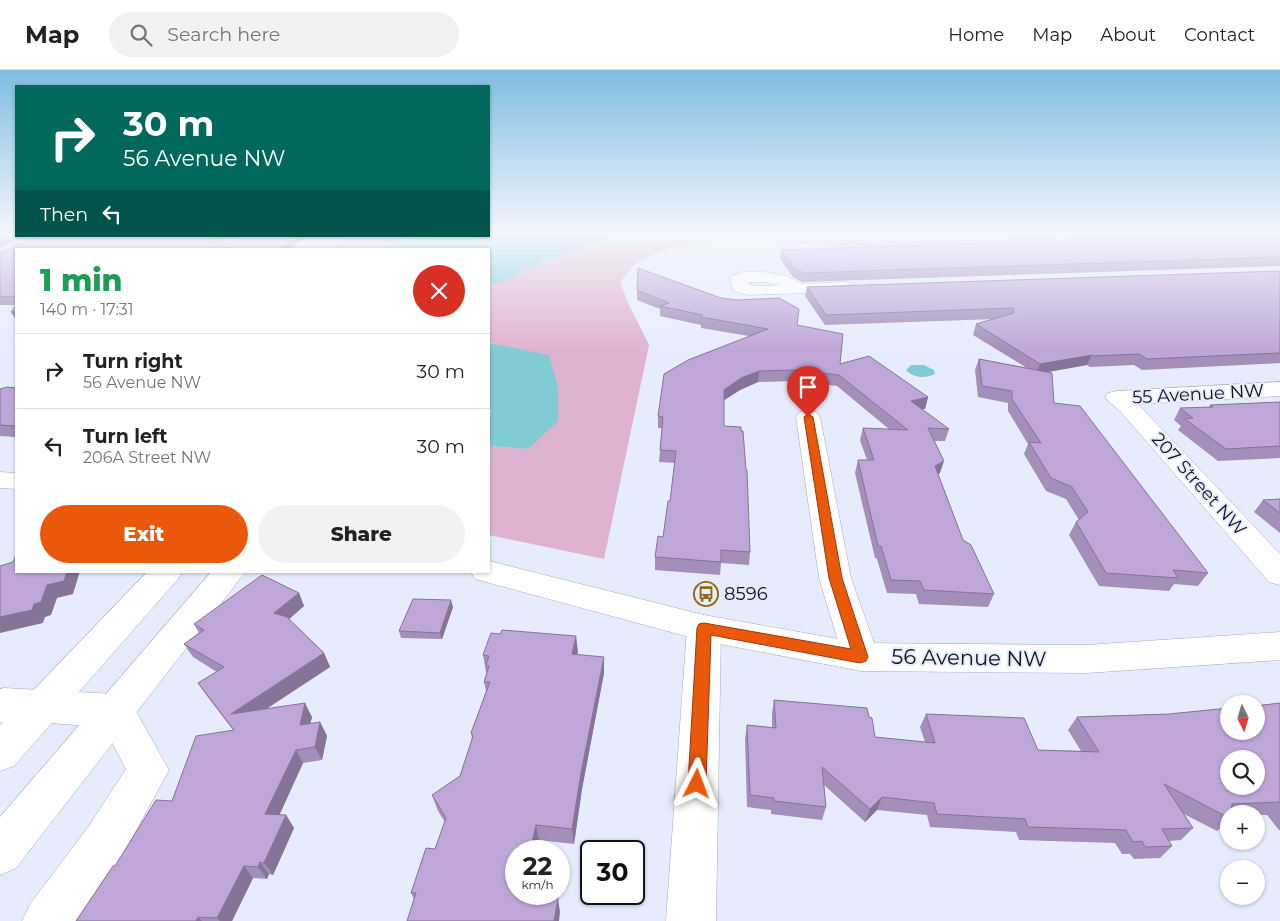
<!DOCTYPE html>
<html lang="en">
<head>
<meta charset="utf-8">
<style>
  :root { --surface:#fff; --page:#f2f2f2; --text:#222; --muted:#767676; --line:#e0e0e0; --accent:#ea580c }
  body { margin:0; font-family:Montserrat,sans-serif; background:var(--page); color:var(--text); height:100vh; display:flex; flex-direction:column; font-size:19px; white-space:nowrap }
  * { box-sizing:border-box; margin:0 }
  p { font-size:16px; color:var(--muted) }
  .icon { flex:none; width:28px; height:28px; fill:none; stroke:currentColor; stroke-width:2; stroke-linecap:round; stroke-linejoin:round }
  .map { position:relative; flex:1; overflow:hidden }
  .panel { position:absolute; left:15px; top:178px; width:475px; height:325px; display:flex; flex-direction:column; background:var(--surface); border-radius:0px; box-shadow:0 1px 4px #0004 }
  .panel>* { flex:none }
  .hud { position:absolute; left:15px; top:15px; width:475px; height:152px; border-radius:0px; box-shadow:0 1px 4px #0004; background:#00695c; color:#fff; overflow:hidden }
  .needle { width:32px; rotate:175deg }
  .fabs { position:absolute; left:1220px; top:625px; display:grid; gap:10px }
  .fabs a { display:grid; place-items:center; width:45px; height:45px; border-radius:50%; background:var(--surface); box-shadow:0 1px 4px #0004; font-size:25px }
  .speed { position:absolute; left:505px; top:770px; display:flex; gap:10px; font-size:25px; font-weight:700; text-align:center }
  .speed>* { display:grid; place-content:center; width:65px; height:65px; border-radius:50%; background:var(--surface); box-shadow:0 1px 4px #0004; line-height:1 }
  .speed small { font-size:12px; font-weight:400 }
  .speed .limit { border:2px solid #111; border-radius:8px; background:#fff; color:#111 }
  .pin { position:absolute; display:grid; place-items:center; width:42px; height:42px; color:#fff; margin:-51px -21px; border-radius:50% 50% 50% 0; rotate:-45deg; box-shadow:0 0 5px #0007 }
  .pin .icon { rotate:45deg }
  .me { position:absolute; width:55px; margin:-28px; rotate:3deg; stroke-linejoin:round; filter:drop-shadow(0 0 4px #0008) }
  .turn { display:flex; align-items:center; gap:18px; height:105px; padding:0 25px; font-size:22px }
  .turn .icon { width:65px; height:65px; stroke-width:2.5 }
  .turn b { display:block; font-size:35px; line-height:42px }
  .then { display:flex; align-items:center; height:48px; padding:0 25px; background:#0003; gap:10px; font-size:19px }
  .round { display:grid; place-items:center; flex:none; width:52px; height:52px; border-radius:26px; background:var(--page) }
  .summary { display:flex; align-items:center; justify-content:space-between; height:85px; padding:0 25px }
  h1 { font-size:30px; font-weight:800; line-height:38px; color:#1e9e55 }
  .primary-button { display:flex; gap:10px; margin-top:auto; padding:10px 25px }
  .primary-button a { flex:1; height:58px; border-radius:30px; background:var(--accent); color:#fff; font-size:20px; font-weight:800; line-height:58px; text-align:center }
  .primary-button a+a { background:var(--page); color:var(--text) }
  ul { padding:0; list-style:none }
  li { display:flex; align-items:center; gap:15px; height:75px; padding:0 25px; border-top:1px solid var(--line) }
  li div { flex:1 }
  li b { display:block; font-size:19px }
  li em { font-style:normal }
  header { display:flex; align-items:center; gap:30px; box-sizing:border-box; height:70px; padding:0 25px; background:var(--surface); border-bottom:1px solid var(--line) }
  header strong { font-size:24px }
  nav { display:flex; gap:28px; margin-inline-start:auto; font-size:18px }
  .search { width:350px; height:45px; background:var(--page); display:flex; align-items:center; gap:12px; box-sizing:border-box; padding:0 18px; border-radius:28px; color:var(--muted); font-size:19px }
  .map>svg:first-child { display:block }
</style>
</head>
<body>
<header>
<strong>Map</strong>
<div class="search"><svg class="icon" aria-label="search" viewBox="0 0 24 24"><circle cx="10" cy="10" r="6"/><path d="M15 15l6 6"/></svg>Search here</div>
<nav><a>Home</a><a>Map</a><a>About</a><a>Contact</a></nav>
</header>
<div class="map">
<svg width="1280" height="851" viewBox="0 0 1280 851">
  <rect width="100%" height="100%" fill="#e7ecfd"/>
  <path fill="#dfb2cf" d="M628 163H878L924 173 914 168 889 163H1113L1139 168 835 177 775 171 719 170 666 179 649 186 635 194 620 212 628 233 649 275 604 489 489 465V376L528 379 493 273H489V215L503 213 529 197Z
    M351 166H407L380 179H333Z"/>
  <path fill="#81cbd4" d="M489 163H628L529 197 503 213 489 215V179H380L407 166H489Z
    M489 273 549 285 558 317V351L528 379 489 376Z
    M911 295H924L934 300 935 304C925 309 913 308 906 300Z"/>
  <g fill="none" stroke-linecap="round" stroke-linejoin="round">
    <defs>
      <path id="street" d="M744 202H764L786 206 802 214 844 212 850 213 852 217 850 221 844 222 748 225 734 221 730 210 732 206ZM747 212H764L780 215C770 215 753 219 747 212Z
        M1280 312V326L1138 334 1280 484V515L1269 512 1121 342 1105 328 1108 323 1116 321Z
        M808 340 816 342 820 347 851 508 879 587 874 597 861 601 848 597 843 587 819 508 796 347 800 342Z
        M0 402 16 403V419L0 418Z
        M704 545 716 549 721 558 716 851H666L687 558 692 549Z
        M4 618 115 624 129 629 169 700 121 788 77 851H22L30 834 89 756 126 699 104 657 8 650 0 653V619Z"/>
      <path id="secondary" d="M489 491 704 545 861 573 1086 575 1280 562V590L1086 603 861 601 704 571 475 509 470 501H489Z
        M148 501H183L178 509 14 696 0 701V655Z
        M212 501H246L16 798 0 805V747Z"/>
    </defs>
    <use href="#street" stroke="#a3a9bc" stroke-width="1"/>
    <use href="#secondary" stroke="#a3a9bc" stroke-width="1"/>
    <use href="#street" fill="#fff" fill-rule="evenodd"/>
    <use href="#secondary" fill="#fff" fill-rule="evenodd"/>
  </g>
  <path fill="#a38fba" d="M1006 163H1051L1058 174 1280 169V196L802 212 793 207 780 189 781 180 1006 172Z
    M1260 163H1280V167Z
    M39 166H229L219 173 291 179H16V235H0V182Z
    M1280 201V293L1142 300 1134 295 1090 297 1087 295 1048 302 1054 333 1208 503 1198 516 1174 514 1169 521 1099 516 1069 465 1076 452 1079 450 1066 429 1046 421 1024 384 1028 374 1008 341V333L978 327 975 300 979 289 1027 298 973 265 976 254 995 249 825 255 805 226 807 217Z
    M637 220 797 255 840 294 928 327 925 339H922L949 359 945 371H934L940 403 938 404 963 470 994 524 988 537 919 534 916 524 887 523 877 489 875 488 855 403 858 390H867L860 370 863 358 889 359 837 316 795 311 758 312 740 320 724 330V356L750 482 749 495 721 493 720 505 655 500V487L663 467 670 431 675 393 659 392 660 380 662 358H658V346L749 266 701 258V255L660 246V239L637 230Z
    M16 318V367L0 366V319Z
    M1280 332V388L1218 391 1178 360 1181 356 1174 350 1180 338 1209 337 1210 335Z
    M1280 429V463L1254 442 1263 430Z
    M299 523 304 536 289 549 324 583 330 597 266 639 312 647 310 654 320 652 327 666 322 690 303 693 279 745H286L294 758 273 805 269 804 267 809 253 808 232 851H76L115 796 233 660 207 626 198 613 217 602 193 587 184 574 199 563 194 554Z
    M453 537 442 569 401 568 399 561Z
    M500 564 576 566 577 584 604 603 582 719 574 774 539 770 536 781H516V824L560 842 414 829 411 823 435 779 445 752 438 741 432 725 460 706 472 669 471 663 486 621 484 612 487 602H486L483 585Z
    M774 630 869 647 875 667 925 672 920 657 926 644 1038 680 1081 681 1068 660 1077 647 1169 644 1280 633V760H1279L1267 745H1256V744H1229V750L1217 761 1184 744 1193 758 1181 770 1169 771 1172 776 1160 788 1134 789 1130 784H1122L1115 773 1019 770 1016 762 930 757 927 745 877 740 865 752 824 715 826 737 822 750 771 744V740L747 737 745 669 747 655 772 658V643Z"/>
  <path fill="#857497" d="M14 163H16V166H25L0 178V169Z
    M216 166H229L213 177 210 173V170Z
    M295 166H306L291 179H279Z
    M16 241V250L11 242Z
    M1092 285 1087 295 1036 304 1040 294Z
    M759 301 758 312 740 320 723 331 724 320 741 308Z
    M928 327 925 339 908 342 911 331Z
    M944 391 940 403 931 408 935 396Z
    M67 501H80L73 524 57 528 51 545 45 547 43 553 0 563V547L34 534 47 515Z
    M299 523 304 536 281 556 274 543Z
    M451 530 453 537 442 569 440 563Z
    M576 566 578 582 573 600 572 584Z
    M324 583 330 597 239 657 231 644Z
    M604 587V603L582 719 574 774 572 759 581 703Z
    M305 633 312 647 307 668 300 655Z
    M320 652 327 666 322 690 315 677Z
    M296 680 303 693 274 757 265 744Z
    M882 727 877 740 865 752 870 739Z
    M286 745 294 758 273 805 264 793Z
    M536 755 539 770 536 781H530Z
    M260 792 269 804 267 809 258 797Z
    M244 796 253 808 232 851H220L217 848Z
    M558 828 560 842 559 851H554Z
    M198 847 202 851H196Z"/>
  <path fill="#bea6d8" stroke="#857497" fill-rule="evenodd" d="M0 163H14L0 169Z
    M1008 163H1051L1058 174 1079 163H1249L1280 169V187L804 203 794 198 781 180 1008 172Z
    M39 166H216L210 170V173H230L241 166H295L279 179H16V226L0 227V182L13 177 14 174 22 173Z
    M638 198 721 228 737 230 779 228 799 239 797 255 843 264 840 294 869 286 928 327 911 331 949 359 928 358 944 391 935 396 963 470 971 475 994 524 924 520 920 511 891 510 881 476H878L858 390H874L863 358 908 360 839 305 797 300 759 301 741 308 724 320V356L741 357V361H743L746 400H747L750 482 721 480V492L655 487 658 466 663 467 668 431H670L676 381 660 380 663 347 658 346 664 304 688 290 768 259 701 247 703 245 660 236 669 233 637 220Z
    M1280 201V283L1147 289 1139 284 1094 286 1092 285 1040 294 976 254 1014 243 1013 238 826 245 807 217Z
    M16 235V241L11 242Z
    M979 289 1052 303 1054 333 1080 336 1208 503 1173 500 1178 508 1106 503 1076 452 1088 442 1072 417 1051 408 1029 372 1041 373 1012 329V321L982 316Z
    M7 317 16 318V356L0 355V319Z
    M1280 332V376L1226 379 1185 349 1193 348 1180 338 1213 337 1210 335Z
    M1280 429V443L1263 430Z
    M16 485V501H67L64 511 47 515 41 532 34 534 32 540 0 547V496L13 492Z
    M262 505 299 523 274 543 287 547 324 583 231 644 305 633 300 655 320 652 315 677 296 680 265 744 286 745 264 793 260 792 258 797 244 796 217 848 198 847 196 851H76L113 796H115L156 730 172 731 196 666 234 660 198 613 224 597 184 574 204 560 194 554Z
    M413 529 451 530 440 563 399 561Z
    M502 560 576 566 572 584 604 587 581 703 572 759 536 755 530 781H516V824H528L558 828 554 851H407L416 823H411L426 778 435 779 446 748 432 725 460 706 473 666 471 663 490 612H484L489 596 486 595 489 586 483 585 491 563 500 564Z
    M774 630 867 638 869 647 872 648 875 667 935 673 926 644 1024 648 1038 680 1099 682 1077 647 1169 644 1229 638V661H1256V636L1280 633V732L1232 734 1231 744H1229V748L1164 714 1193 758 1162 759 1172 776 1145 777 1142 771 1133 772 1126 760 1028 757 1025 749 937 744 934 733 882 727 870 739 822 697 826 737 774 731V728L750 725 747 655 776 658ZM1229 689H1256V716H1229Z"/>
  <linearGradient id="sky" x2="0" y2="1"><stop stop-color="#7fbde0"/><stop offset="0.58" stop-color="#f4f6fe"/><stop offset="1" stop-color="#f4f6fe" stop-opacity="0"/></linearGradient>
  <rect width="1280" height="282" fill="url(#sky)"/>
  <path fill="#ea580c" stroke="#983908" d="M808 344 813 347 842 508 868 587 866 591 860 593 711 565 706 714 703 720 697 723 691 720 688 714 697 558 699 554 704 553 851 579 829 508 804 347Z"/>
  <defs>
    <symbol id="bus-ring" viewBox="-11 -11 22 22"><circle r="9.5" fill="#e7ecfd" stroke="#926911" stroke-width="1.5"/><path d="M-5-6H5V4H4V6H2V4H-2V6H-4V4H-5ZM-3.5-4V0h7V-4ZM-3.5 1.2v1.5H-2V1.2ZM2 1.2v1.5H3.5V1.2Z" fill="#926911"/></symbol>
  </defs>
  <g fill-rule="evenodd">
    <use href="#bus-ring" x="692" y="510" width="28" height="28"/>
  </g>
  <g text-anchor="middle" stroke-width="4" stroke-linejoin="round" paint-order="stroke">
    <g font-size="18" fill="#13151d" stroke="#e7ecfd">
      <text transform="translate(1198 324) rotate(-3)" y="6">55 Avenue NW</text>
      <text transform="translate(1199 414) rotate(48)" y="6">207 Street NW</text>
    </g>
    <g font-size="18" fill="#13151d" stroke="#e7ecfd" text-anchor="start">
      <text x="724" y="530">8596</text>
    </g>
    <g font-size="21" fill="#13151d" stroke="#e7ecfd">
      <text transform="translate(969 588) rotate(1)" y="7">56 Avenue NW</text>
    </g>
  </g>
</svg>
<div class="fabs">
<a><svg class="needle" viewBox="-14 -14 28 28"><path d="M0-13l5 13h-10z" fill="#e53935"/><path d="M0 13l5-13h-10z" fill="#767676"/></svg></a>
<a><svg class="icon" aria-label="search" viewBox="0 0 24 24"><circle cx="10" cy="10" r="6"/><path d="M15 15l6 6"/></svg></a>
<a>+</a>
<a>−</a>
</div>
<div class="speed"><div>22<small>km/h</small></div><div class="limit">30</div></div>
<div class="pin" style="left:808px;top:347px;background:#d93025"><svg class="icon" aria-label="arrive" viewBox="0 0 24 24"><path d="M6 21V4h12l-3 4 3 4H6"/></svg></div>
<svg class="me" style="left:697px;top:714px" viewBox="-20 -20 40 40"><path d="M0-17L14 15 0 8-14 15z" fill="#ea580c" stroke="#fff" stroke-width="4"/></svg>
<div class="hud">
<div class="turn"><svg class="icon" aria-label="right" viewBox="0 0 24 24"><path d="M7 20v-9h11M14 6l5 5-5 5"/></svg><div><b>30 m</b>56 Avenue NW</div></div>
<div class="then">Then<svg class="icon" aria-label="left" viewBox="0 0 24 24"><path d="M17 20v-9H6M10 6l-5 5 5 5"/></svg></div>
</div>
<section class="panel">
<div class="summary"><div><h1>1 min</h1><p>140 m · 17:31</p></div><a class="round" style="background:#d93025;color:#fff"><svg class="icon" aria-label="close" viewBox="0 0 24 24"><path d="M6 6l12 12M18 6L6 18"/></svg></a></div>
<ul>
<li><svg class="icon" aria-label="right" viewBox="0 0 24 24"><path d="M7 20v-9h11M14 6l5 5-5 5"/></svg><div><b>Turn right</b><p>56 Avenue NW</p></div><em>30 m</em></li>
<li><svg class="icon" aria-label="left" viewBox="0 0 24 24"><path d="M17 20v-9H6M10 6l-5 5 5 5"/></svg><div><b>Turn left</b><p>206A Street NW</p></div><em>30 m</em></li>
</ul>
<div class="primary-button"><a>Exit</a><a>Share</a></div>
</section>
</div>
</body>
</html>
